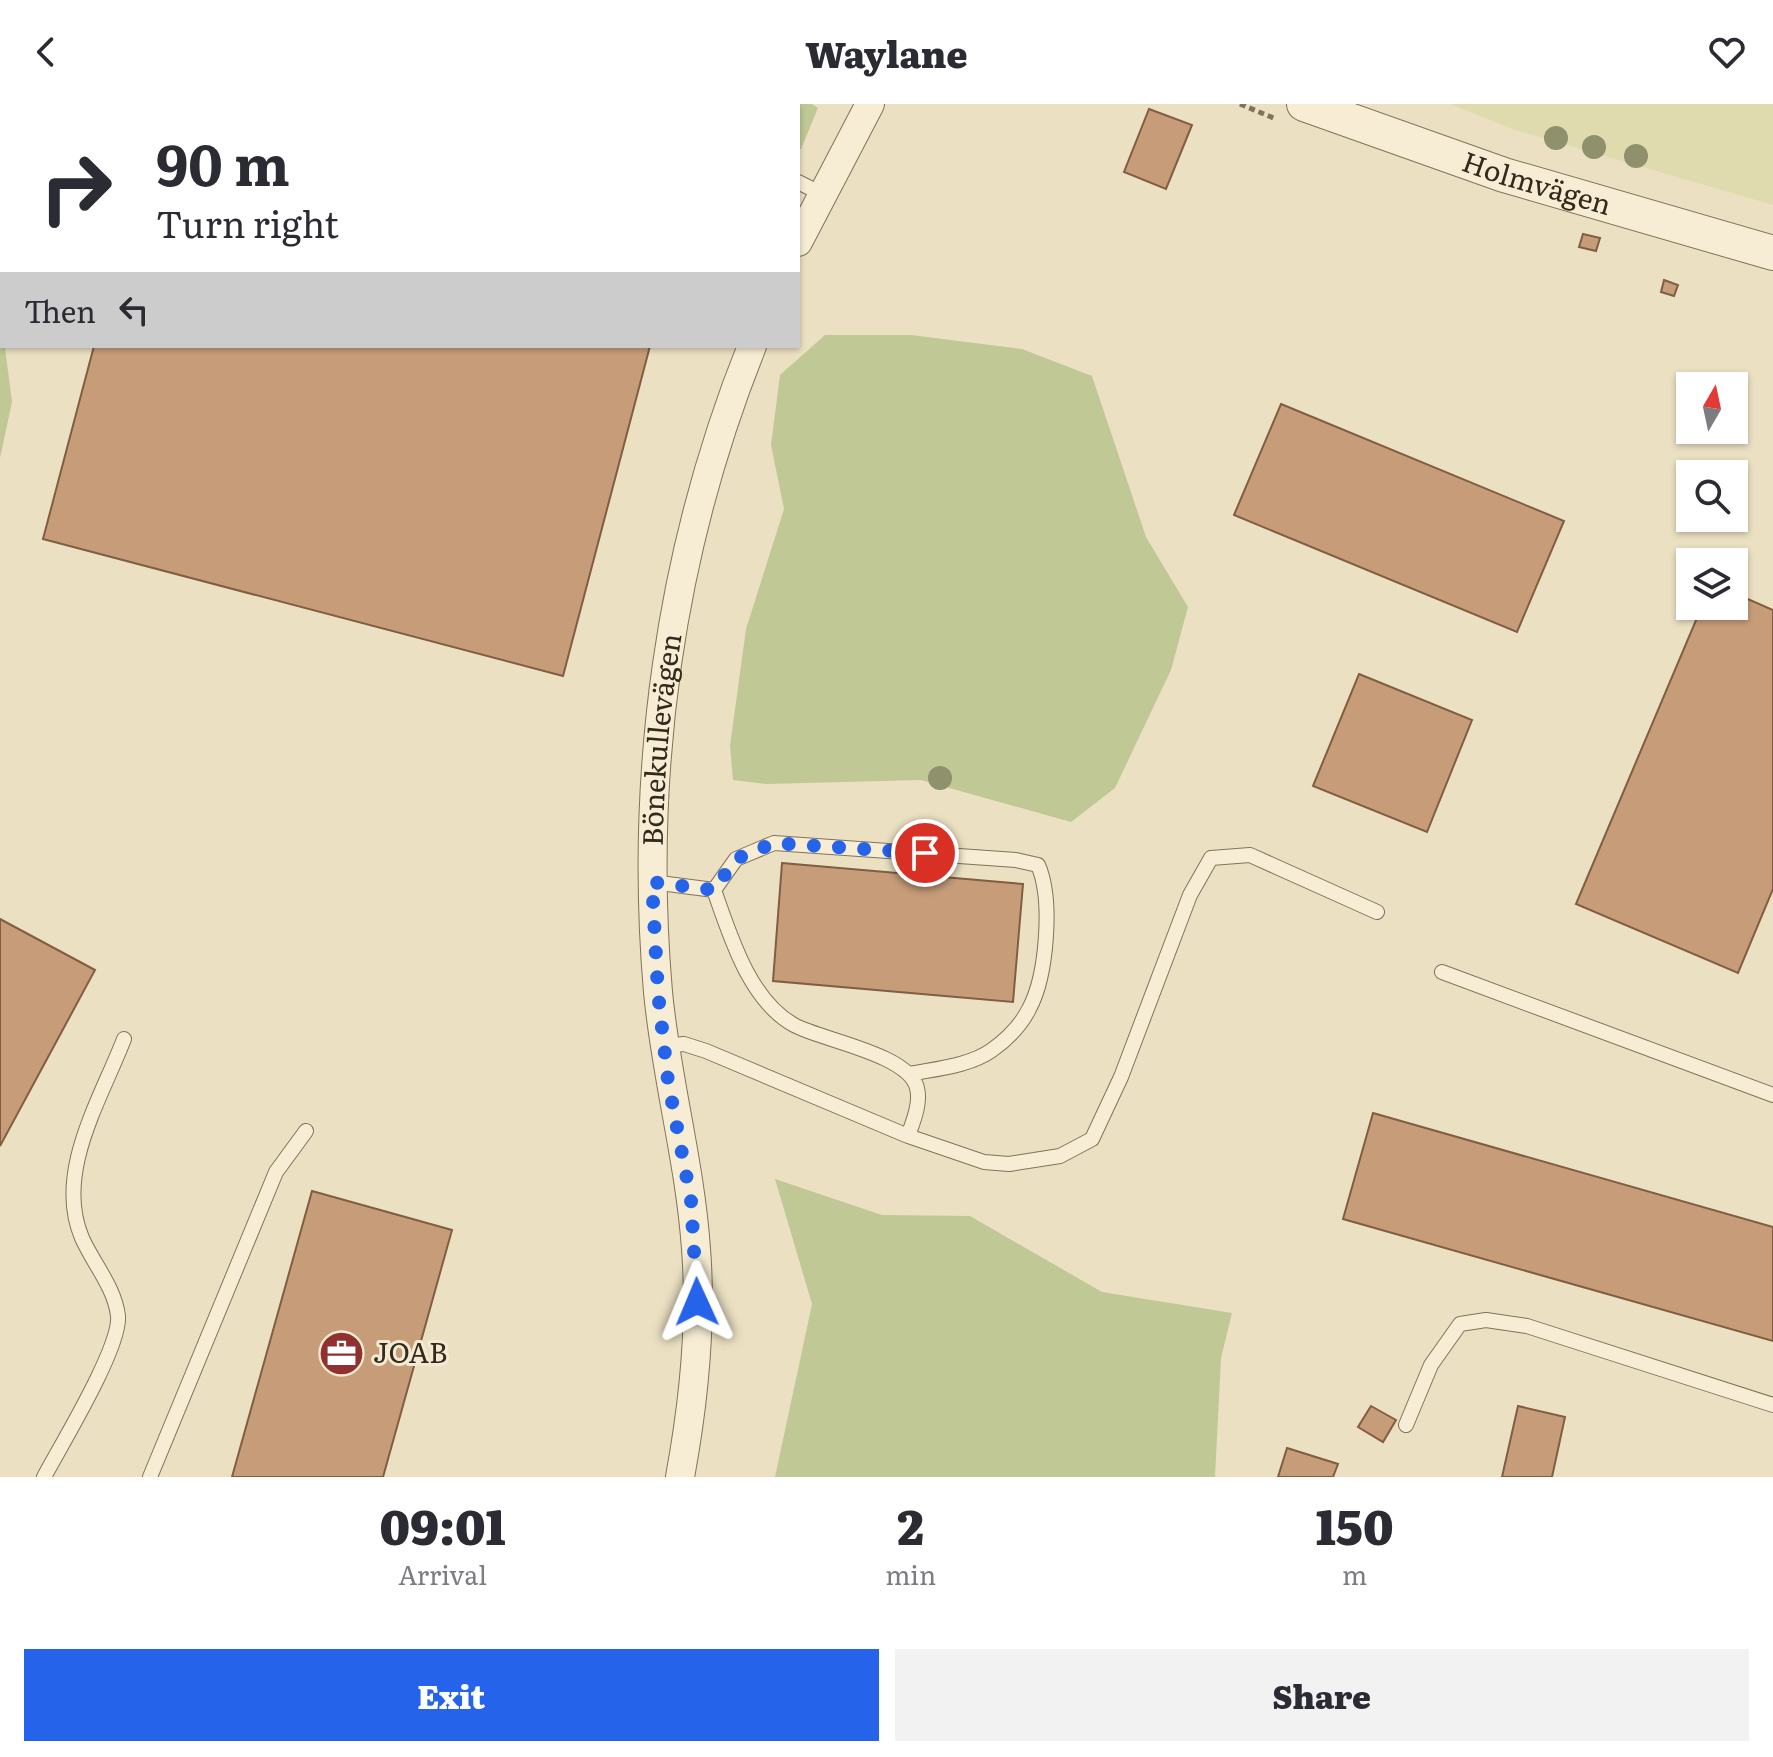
<!DOCTYPE html>
<html lang="en">
<head>
<meta charset="utf-8">
<style>
  :root { --surface:#fff; --page:#f2f2f3; --text:#2b2b33; --muted:#7c7c81; --accent:#2563eb }
  body { margin:0; font-family:Literata,serif; background:var(--page); color:var(--text); height:100vh; display:flex; flex-direction:column; font-size:30px; white-space:nowrap }
  * { box-sizing:border-box; margin:0 }
  p { font-size:26px; color:var(--muted) }
  .icon { flex:none; width:44px; height:44px; fill:none; stroke:currentColor; stroke-width:2; stroke-linecap:round; stroke-linejoin:round }
  .map { position:relative; height:1373px; overflow:hidden }
  .details { display:flex; flex-direction:column; background:var(--surface); flex:1 }
  .details>* { flex:none }
  .hud { position:absolute; left:0px; top:0px; width:800px; height:244px; box-shadow:0 2px 6px #0004; background:#fff; color:var(--text); overflow:hidden }
  .needle { width:52px; rotate:9deg }
  .fabs { position:absolute; left:1676px; top:268px; display:grid; gap:16px }
  .fabs a { display:grid; place-items:center; width:72px; height:72px; border-radius:0px; background:var(--surface); box-shadow:0 2px 6px #0004; font-size:40px }
  .pin { position:absolute; display:grid; place-items:center; width:68px; height:68px; color:#fff; margin:-34px; border:4px solid #fff; border-radius:50%; box-shadow:0 2px 8px #0007 }
  .me { position:absolute; width:88px; margin:-44px; rotate:359deg; stroke-linejoin:round; filter:drop-shadow(0 0 6px #0008) }
  .turn { display:flex; align-items:center; gap:28px; height:168px; padding:0 24px; font-size:36px }
  .turn .icon { width:104px; height:104px; stroke-width:2.5 }
  .turn b { display:block; font-size:56px; line-height:68px }
  .then { display:flex; align-items:center; height:76px; padding:0 24px; background:#0003; gap:16px; font-size:30px }
  .eta { display:flex; justify-content:space-evenly; align-items:center; height:136px; text-align:center }
  .eta b { font-size:48px; font-weight:800; line-height:56px }
  .button { display:flex; gap:16px; margin-top:auto; padding:16px 24px }
  .button a { flex:1; height:92px; border-radius:0px; background:var(--accent); color:#fff; font-size:32px; font-weight:800; line-height:92px; text-align:center }
  .button a+a { background:var(--page); color:var(--text) }
  header { display:flex; justify-content:space-between; align-items:center; height:104px; padding:0 24px; background:var(--surface); font-size:36px; font-weight:800 }
  .map>svg:first-child { display:block }
</style>
</head>
<body>
<header><svg class="icon" aria-label="back" viewBox="0 0 24 24"><path d="M15 5l-7 7 7 7"/></svg>Waylane<svg class="icon" aria-label="heart" viewBox="0 0 24 24"><path d="M12 20l-8-8c-3-5 5-10 8-4 3-6 11-1 8 4z"/></svg></header>
<div class="map">
<svg width="1773" height="1373" viewBox="0 0 1773 1373">
  <rect width="100%" height="100%" fill="#ebe0c2"/>
  <path fill="#e0daaf" d="M1450 0H1773V101L1515 26Z"/>
  <path fill="#c0c896" d="M0 0H59L2 2 0 184Z
    M678 0H812L818 4 801 45H798V2Z
    M0 205 12 298 0 354Z
    M825 231H911L1022 245 1092 272 1146 433 1188 503 1171 566 1115 684 1071 718 921 676 766 680 733 676 730 642 746 525 784 405 771 341 780 271Z
    M775 1075 882 1111 970 1112 1102 1188 1232 1209 1221 1254 1215 1373H775L812 1200Z"/>
  <path fill="#c79d79" stroke="#815d41" stroke-width="2" d="M1149 5 1192 21 1166 85 1124 68Z
    M1583 130 1600 134 1596 147 1579 143Z
    M1664 176 1678 181 1674 192 1661 188Z
    M94 242H650L563 572 43 435Z
    M1281 300 1564 417 1517 528 1234 411Z
    M1734 489 1773 506V785L1738 869 1576 800 1702 502H1734Z
    M1359 570 1472 616 1427 728 1313 682Z
    M782 759 1023 780 1013 898 773 877Z
    M0 815 95 866 0 1042Z
    M1373 1009 1773 1123V1237L1343 1115Z
    M312 1087 452 1126 383 1373H232Z
    M1371 1302 1396 1316 1383 1338 1358 1323Z
    M1518 1302 1565 1313 1552 1373H1502Z
    M1287 1344 1338 1360 1333 1373H1278Z"/>
  <g fill="none" stroke-linecap="round" stroke-linejoin="round">
    <defs>
      <path id="service" d="M639 0 643 2
        M798 78 822 90
        M652 778 714 786C730 831 749 896 794 921 821 936 909 950 917 984 921 999 913 1018 908 1032
        M714 786 736 755 774 739 1016 756 1038 761C1053 795 1047 872 1029 905 1021 921 1006 936 992 946 970 962 934 965 909 970
        M1442 868 1773 991
        M665 942 684 940 706 947 908 1032 984 1058 1009 1060 1060 1052 1092 1035 1121 973 1190 791 1211 754 1250 751 1377 808
        M1406 1321 1431 1261 1460 1220 1486 1216 1527 1222 1773 1301
        M44 1373C61 1341 121 1243 118 1212 115 1184 93 1159 82 1134 54 1069 101 995 124 935
        M150 1373 276 1068 306 1027"/>
      <g id="minor">
        <path d="M67 2 69 0"/>
        <path d="M0 37 2 36"/>
        <path d="M798 138 870 0"/>
        <path id="s1" d="M680 1373C694 1297 702 1222 696 1145 690 1058 666 974 658 888 639 669 670 446 752 242"/>
      </g>
      <g id="tertiary">
        <path id="s2" d="M1304 0 1504 71 1773 149"/>
      </g>
    </defs>
    <use href="#service" stroke="#83725a" stroke-width="16"/>
    <use href="#minor" stroke="#83725a" stroke-width="30"/>
    <use href="#tertiary" stroke="#83725a" stroke-width="36"/>
    <path stroke="#83725a" stroke-width="5" stroke-dasharray="6 4" stroke-linecap="butt" d="M1240 0 1276 15"/>
    <use href="#service" stroke="#f6edd4" stroke-width="14"/>
    <use href="#minor" stroke="#f6edd4" stroke-width="28"/>
    <use href="#tertiary" stroke="#f6edd4" stroke-width="34"/>
  </g>
  <g fill="#8f906c">
    <circle cx="1556" cy="34" r="12"/>
    <circle cx="1594" cy="43" r="12"/>
    <circle cx="1636" cy="52" r="12"/>
    <circle cx="940" cy="674" r="12"/>
  </g>
  <g fill="none" stroke-linecap="round" stroke-linejoin="round">
    <path stroke="#2563eb" stroke-width="14" stroke-dasharray="0 25.2" d="M697 1198 691 1096 668 977 658 889 652 778 714 786 736 755 774 739 925 749"/>
  </g>
  <defs>
    <symbol id="office-disc" viewBox="-11 -11 22 22"><circle r="9.5" fill="#8f312e" stroke="#f3ead1"/><path d="M-6-3h4V-5.5h4V-3h4V5H-6ZM-1-4.5V-3h2v-1.5ZM-6 0V1H6V0Z" fill="#fff"/></symbol>
  </defs>
  <g fill-rule="evenodd">
    <use href="#office-disc" x="316" y="1224" width="51" height="51"/>
  </g>
  <g text-anchor="middle" stroke-width="6" stroke-linejoin="round" paint-order="stroke">
    <g font-size="28" fill="#34291d" stroke="#f3ead1">
      <text dy="10" stroke="none"><textPath href="#s2" startOffset="246">Holmvägen</textPath></text>
      <text dy="10" stroke="none"><textPath href="#s1" startOffset="742">Bönekullevägen</textPath></text>
    </g>
    <g font-size="28" fill="#34291d" stroke="#f3ead1" text-anchor="start">
      <text x="373" y="1259">JOAB</text>
    </g>
  </g>
</svg>
<div class="fabs">
<a><svg class="needle" viewBox="-14 -14 28 28"><path d="M0-13l5 13h-10z" fill="#e53935"/><path d="M0 13l5-13h-10z" fill="#7c7c81"/></svg></a>
<a><svg class="icon" aria-label="search" viewBox="0 0 24 24"><circle cx="10" cy="10" r="6"/><path d="M15 15l6 6"/></svg></a>
<a><svg class="icon" aria-label="layers" viewBox="0 0 24 24"><path d="M12 4l9 5-9 5-9-5zM3 14l9 5 9-5"/></svg></a>
</div>
<div class="pin" style="left:925px;top:749px;background:#d93025"><svg class="icon" aria-label="arrive" viewBox="0 0 24 24"><path d="M6 21V4h12l-3 4 3 4H6"/></svg></div>
<svg class="me" style="left:697px;top:1198px" viewBox="-20 -20 40 40"><path d="M0-17L14 15 0 8-14 15z" fill="#2563eb" stroke="#fff" stroke-width="4"/></svg>
<div class="hud">
<div class="turn"><svg class="icon" aria-label="right" viewBox="0 0 24 24"><path d="M7 20v-9h11M14 6l5 5-5 5"/></svg><div><b>90 m</b>Turn right</div></div>
<div class="then">Then<svg class="icon" aria-label="left" viewBox="0 0 24 24"><path d="M17 20v-9H6M10 6l-5 5 5 5"/></svg></div>
</div>
</div>
<section class="details">
<div class="eta">
<div><b>09:01</b><p>Arrival</p></div>
<div><b>2</b><p>min</p></div>
<div><b>150</b><p>m</p></div>
</div>
<div class="button"><a>Exit</a><a>Share</a></div>
</section>
</body>
</html>
